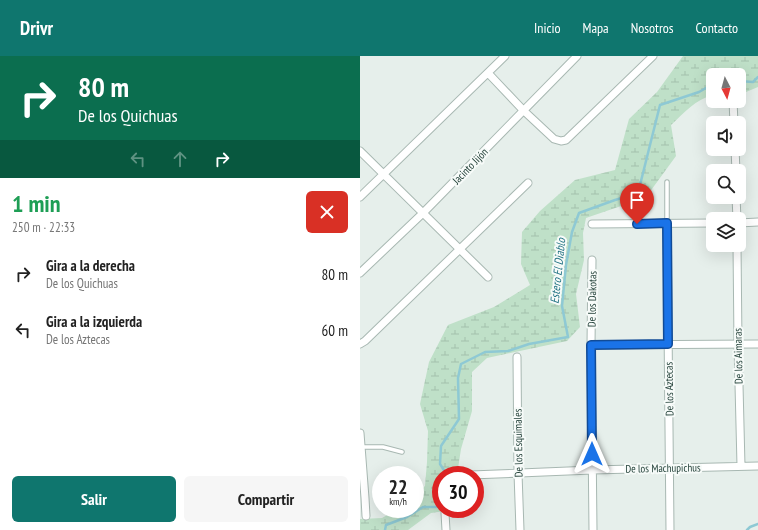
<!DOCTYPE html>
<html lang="es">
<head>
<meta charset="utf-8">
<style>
  :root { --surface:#fff; --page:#f6f6f6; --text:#222; --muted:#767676; --accent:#0f766e }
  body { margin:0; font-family:"PT Sans Narrow",sans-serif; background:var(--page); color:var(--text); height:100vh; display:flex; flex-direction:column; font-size:15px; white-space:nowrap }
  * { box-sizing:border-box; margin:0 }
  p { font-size:13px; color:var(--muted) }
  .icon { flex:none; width:22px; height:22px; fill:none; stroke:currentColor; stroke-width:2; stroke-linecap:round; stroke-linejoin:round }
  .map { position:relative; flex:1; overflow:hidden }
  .panel { display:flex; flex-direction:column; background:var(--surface); width:360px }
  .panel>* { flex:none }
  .top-card { background:#0b6e4f; color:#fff; overflow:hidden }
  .needle { width:26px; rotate:174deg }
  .controls { position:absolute; left:346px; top:12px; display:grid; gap:8px }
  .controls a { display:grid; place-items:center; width:40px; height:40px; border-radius:6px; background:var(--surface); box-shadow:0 4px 16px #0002; font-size:20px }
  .speed { position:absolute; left:12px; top:410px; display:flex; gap:8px; font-size:20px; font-weight:700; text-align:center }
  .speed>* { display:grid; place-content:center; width:52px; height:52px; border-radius:50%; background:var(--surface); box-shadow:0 4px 16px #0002; line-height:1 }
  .speed small { font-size:10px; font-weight:400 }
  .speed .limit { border:6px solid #d22; background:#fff; color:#111 }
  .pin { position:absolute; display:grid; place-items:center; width:34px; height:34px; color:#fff; margin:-41px -17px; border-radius:50% 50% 50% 0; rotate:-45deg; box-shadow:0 0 4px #0007 }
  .pin .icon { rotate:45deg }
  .me { position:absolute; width:44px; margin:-22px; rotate:0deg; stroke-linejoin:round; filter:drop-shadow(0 0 3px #0008) }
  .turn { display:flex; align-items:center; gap:14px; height:84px; padding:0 12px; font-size:18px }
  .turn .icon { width:52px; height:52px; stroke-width:2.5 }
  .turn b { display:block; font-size:28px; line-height:34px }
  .lanes { display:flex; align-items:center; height:38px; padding:0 12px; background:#0003; justify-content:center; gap:20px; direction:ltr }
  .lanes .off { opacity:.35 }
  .round { display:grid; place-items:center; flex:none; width:42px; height:42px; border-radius:6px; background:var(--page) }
  .summary { display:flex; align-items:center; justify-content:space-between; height:68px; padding:0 12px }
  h1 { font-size:24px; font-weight:700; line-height:30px; color:#1e9e55 }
  .cta { display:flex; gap:8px; margin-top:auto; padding:8px 12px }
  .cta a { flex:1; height:46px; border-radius:6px; background:var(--accent); color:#fff; font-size:16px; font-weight:700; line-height:46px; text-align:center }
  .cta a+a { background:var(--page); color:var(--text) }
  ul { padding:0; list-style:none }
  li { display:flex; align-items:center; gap:12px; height:56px; padding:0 12px }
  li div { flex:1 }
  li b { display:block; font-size:15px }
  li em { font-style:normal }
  header { display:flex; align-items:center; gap:24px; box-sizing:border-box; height:56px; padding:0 20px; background:var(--accent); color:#fff }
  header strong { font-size:19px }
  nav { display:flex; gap:22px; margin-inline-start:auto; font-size:14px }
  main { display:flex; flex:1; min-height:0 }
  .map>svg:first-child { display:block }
</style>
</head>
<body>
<header>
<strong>Drivr</strong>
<nav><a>Inicio</a><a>Mapa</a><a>Nosotros</a><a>Contacto</a></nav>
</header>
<main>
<section class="panel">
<div class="top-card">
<div class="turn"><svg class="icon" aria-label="right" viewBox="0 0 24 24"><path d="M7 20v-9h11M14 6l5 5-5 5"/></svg><div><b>80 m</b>De los Quichuas</div></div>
<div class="lanes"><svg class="icon off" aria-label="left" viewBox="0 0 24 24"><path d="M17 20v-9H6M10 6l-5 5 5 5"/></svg><svg class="icon off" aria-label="ahead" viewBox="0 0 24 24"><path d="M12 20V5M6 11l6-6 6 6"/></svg><svg class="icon" aria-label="right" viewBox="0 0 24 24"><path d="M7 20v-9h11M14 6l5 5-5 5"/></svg></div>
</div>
<div class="summary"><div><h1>1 min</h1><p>250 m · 22:33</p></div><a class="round" style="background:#d93025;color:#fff"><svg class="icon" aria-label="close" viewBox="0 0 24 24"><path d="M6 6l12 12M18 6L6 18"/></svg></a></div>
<ul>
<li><svg class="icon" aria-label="right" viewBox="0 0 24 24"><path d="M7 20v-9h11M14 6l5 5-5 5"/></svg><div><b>Gira a la derecha</b><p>De los Quichuas</p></div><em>80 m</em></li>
<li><svg class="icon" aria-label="left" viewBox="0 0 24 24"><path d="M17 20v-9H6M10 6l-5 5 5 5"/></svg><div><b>Gira a la izquierda</b><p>De los Aztecas</p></div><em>60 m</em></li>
</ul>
<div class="cta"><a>Salir</a><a>Compartir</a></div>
</section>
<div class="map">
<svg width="398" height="474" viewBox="0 0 398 474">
  <defs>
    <pattern id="wetland-marsh" width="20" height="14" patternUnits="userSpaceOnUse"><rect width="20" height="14" fill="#bfe0c8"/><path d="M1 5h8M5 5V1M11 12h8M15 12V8" fill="none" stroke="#a4c1ad"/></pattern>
  </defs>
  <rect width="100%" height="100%" fill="#e6efeb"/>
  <path fill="url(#wetland-marsh)" d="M323 0H398V31L386 36H379V19H353V39C336 43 324 57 311 69L316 100 281 148 261 150 226 162 223 177 224 204 216 238 220 271 207 285 127 302 112 316V355L101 393 97 419H81V453H87L85 455 71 457 48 474H0V463L22 462 38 453H55V439L65 430 67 406 68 375 60 348 69 306 88 269 134 251 170 229 161 208 162 176 180 155 215 124 255 114 269 63 297 36Z"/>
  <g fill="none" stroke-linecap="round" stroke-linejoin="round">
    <path stroke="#8ec9d4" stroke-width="2.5" d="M379 25 393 26 398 21
      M87 419 80 408 81 390 99 363 98 322 101 308 125 296 148 295 169 288 208 281 202 250 206 209 212 176 219 157 255 144 278 137 300 49 339 36 353 28
      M25 474 26 469 47 461 63 451H81
      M387 474 390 471 398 468"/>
    <defs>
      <path id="service" d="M307 167V126
        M1 391H23L42 396"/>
      <path id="minor" d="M128 17 164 55 194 83 201 85 206 84 293 0
        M373 45 374 67
        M375 93 376 115
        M0 95 128 221
        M0 141 145 0
        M376 141 377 163
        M307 167 310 474
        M379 167 398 166
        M232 168 353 167
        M377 189 378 288 381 410
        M232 204 231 289 233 474
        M0 217 63 157 217 0
        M0 288 5 285 168 127
        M231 289 398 288
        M157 301 158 417 160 474
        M0 377 5 442 6 460
        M111 419 232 414 398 410
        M85 457 86 474"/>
    </defs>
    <use href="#service" stroke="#a8b8b2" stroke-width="5.5"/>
    <use href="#minor" stroke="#a8b8b2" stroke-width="9"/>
    <use href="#service" stroke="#fff" stroke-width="3.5"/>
    <use href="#minor" stroke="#fff" stroke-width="7"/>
  </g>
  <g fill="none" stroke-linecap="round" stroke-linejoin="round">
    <defs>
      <path id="route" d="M232 398 231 289 308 288 307 167 277 168"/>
    </defs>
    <use href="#route" stroke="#114b97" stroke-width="10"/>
    <use href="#route" stroke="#1a73e8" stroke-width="7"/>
  </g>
  <g text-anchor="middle" stroke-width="4" stroke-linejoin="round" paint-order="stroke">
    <g font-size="11" fill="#24423a" stroke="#f7fbf9">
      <text transform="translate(110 110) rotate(-46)" y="4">Jacinto Jijón</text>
      <text transform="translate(232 243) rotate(-89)" y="4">De los Dakotas</text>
      <text transform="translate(378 300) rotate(-91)" y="4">De los Aimaras</text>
      <text transform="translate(309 333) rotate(-91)" y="4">De los Aztecas</text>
      <text transform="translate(158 387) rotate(-91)" y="4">De los Esquimales</text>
      <text transform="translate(303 412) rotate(-1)" y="4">De los Machupichus</text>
    </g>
    <g font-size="12" font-style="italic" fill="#1c6f80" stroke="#f7fbf9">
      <text transform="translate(198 215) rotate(-84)" y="4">Estero El Diablo</text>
    </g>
  </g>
</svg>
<div class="controls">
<a><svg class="needle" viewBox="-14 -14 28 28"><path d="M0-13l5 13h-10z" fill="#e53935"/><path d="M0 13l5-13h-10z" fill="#767676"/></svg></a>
<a><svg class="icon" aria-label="sound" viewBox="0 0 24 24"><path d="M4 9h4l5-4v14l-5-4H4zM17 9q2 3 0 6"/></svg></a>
<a><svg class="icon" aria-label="search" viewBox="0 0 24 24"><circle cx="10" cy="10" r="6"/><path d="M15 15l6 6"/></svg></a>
<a><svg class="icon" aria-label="layers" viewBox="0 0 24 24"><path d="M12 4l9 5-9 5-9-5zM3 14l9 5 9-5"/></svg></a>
</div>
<div class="speed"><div>22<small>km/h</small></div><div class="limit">30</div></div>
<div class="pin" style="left:277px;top:168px;background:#d93025"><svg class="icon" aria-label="arrive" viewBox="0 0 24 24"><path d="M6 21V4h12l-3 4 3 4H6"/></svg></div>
<svg class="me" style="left:232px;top:398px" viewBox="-20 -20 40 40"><path d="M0-17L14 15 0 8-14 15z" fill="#1a73e8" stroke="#fff" stroke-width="4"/></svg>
</div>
</main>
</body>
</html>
